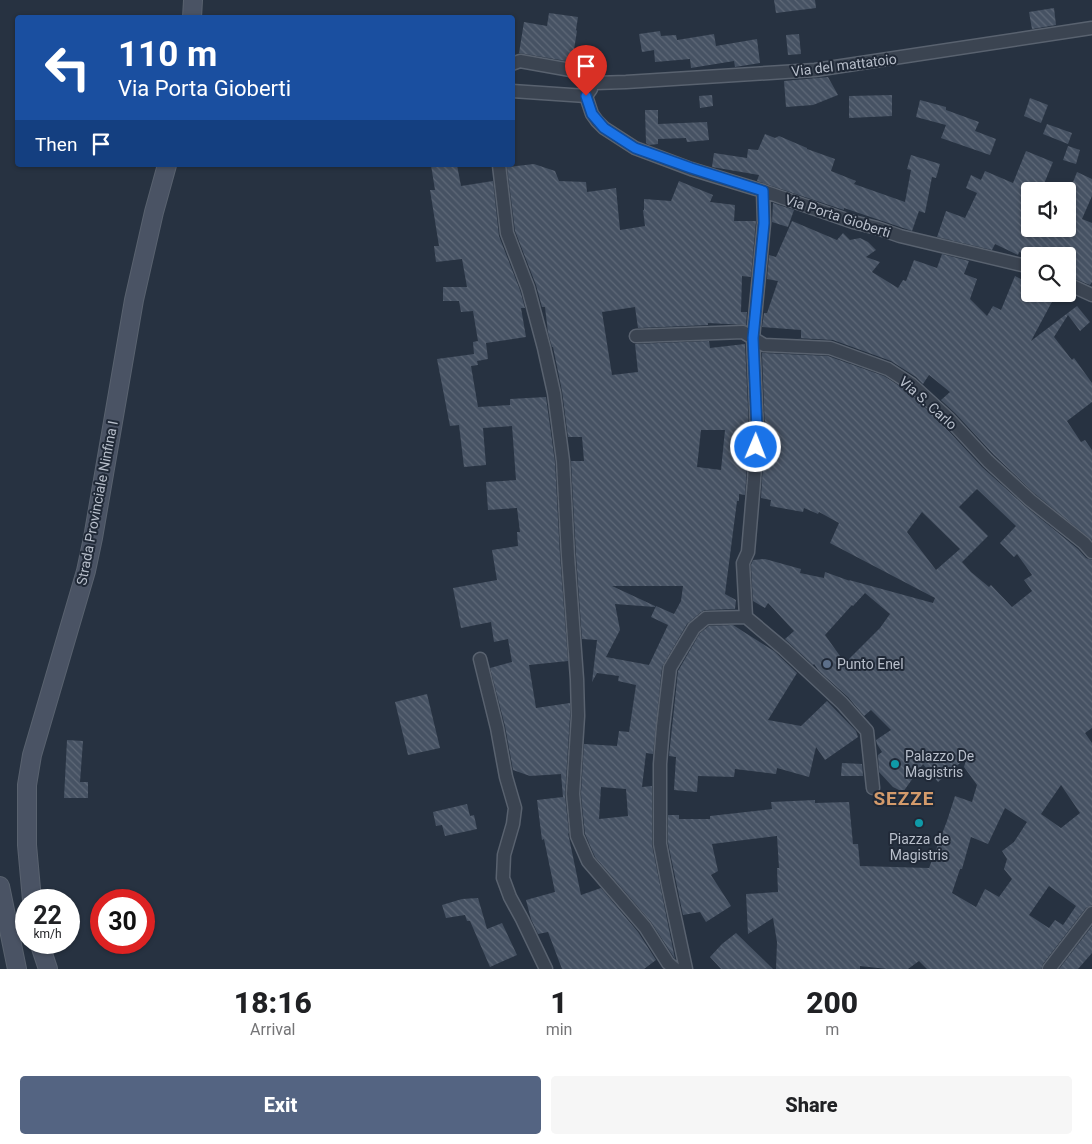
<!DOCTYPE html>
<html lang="en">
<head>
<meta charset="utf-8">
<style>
  :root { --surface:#fff; --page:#f6f6f6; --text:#202124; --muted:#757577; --accent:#546482 }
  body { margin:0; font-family:Roboto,sans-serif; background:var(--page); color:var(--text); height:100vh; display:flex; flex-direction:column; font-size:19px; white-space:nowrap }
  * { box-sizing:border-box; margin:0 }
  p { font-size:16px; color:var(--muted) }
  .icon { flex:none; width:28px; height:28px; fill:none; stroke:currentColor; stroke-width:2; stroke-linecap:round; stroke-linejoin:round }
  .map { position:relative; height:969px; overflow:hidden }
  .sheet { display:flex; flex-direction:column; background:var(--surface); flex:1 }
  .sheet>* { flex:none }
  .banner { position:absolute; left:15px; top:15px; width:500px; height:152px; border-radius:5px; box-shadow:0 1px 4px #0004; background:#1a4fa0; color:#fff; overflow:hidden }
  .fabs { position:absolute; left:1021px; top:182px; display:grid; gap:10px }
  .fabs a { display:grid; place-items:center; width:55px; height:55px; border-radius:5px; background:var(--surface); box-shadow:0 1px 4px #0004; font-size:25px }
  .speed { position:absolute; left:15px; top:889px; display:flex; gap:10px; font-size:25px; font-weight:700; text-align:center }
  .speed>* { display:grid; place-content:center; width:65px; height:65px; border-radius:50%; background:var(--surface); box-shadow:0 1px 4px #0004; line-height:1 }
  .speed small { font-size:12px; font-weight:400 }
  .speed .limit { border:8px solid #d22; background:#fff; color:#111 }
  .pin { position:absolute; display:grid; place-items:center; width:42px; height:42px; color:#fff; margin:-51px -21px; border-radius:50% 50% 50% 0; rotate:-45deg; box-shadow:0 0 5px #0007 }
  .pin .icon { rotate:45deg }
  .me { position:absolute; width:55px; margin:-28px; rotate:1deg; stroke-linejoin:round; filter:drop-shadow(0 0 4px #0008) }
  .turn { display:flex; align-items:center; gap:18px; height:105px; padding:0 20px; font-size:22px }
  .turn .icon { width:65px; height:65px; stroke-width:2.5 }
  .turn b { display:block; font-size:35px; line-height:42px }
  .then { display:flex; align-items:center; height:48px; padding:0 20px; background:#0003; gap:10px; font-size:19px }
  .eta { display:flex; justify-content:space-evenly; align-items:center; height:85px; text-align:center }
  .eta b { font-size:30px; font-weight:800; line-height:35px }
  .action { display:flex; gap:10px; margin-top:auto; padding:10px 20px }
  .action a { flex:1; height:58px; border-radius:5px; background:var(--accent); color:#fff; font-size:20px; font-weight:800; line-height:58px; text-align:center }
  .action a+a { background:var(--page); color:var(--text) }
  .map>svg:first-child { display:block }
</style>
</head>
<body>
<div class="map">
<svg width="1092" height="969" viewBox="0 0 1092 969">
  <defs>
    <pattern id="building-back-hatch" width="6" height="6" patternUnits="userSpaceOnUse" patternTransform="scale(1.25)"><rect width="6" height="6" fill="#465263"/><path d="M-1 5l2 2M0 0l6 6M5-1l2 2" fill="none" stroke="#5f6978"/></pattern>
  </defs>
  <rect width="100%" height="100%" fill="#273241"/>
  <path fill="url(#building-back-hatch)" fill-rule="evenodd" d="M774 0H815L816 8 776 13Z
    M1054 8 1056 25 1032 29 1029 12Z
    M549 13 578 17 576 30 577 31 572 62 519 53 524 22 547 26Z
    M660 31 661 36 676 35 677 40 714 34 716 46 757 39 760 63 735 67 734 61 691 68 690 59 655 62 654 50 642 52 639 34Z
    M799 34 801 54 788 55 786 35Z
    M828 77 838 95 813 105 786 107 784 81Z
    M712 95 713 106 700 108 699 96Z
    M892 95V116L849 118V96Z
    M1030 98 1048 105 1041 123 1024 116Z
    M920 100 946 107V110L979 122 975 131 996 139 990 155 941 138 946 125 916 117Z
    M645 110H658V124L707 122 709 140 687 142 686 138 658 139V144L649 145 646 143Z
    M1047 124 1072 133 1068 144 1043 134Z
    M765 134 775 138 779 136 807 148V149L835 159 831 171 856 181 854 184 905 202 911 170 907 169 911 155 940 164 936 178 932 177 925 213 919 211 912 231 844 208V210L757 181 759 175 712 167 714 153 747 158 748 149 758 150Z
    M1068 146 1080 150 1076 164 1063 160Z
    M1026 151 1053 162 1041 191H1030V229H1068V195L1077 172 1092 179V196L1082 219 1092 223V282L1090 285 1068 276V256H1031L1019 252 1018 255 995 244 992 250 937 237 946 211 965 218 977 193 966 188 971 175 981 180 985 171 1013 183Z
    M534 164 555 171 559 181 586 182 587 192 616 188 620 230 645 226 643 210H644V199L671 201 679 181 713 195 710 202 735 205 734 221H756L751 277 742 276 741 312H747L746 325 708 323V325L638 328 635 307 602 312 612 375 638 372 635 344 709 341 710 348 745 344 749 430 746 480 745 495 739 494V501H737L725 594 736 600 735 609 705 610 701 612 687 624 662 667 653 754 646 753 642 787 652 786V845L675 959 651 922 595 857 585 834 581 794 584 744 617 746 619 731 629 732 636 685 618 681 619 676 597 673 592 682 597 640 582 639 576 555 571 461H584L582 437H568L562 391 553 347H552L548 333 545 307H542L536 285 515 231 507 167ZM701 430H725L721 470 697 467ZM612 586H683L681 601 674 614 656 606 651 617 668 625 649 665 606 657 620 630 615 604 655 607V606ZM601 787 626 789 628 816 599 819Z
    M431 165H457L461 186 493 181 499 236 520 290 525 308H521L526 337 486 343 488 359 477 361 478 365 471 366 478 407 510 405V399L546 397 555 462 560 556 568 661 529 665 536 708 570 703V716L565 795 569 834 568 833 581 895 601 888 638 932 656 960 644 969H562L548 932 538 934 531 919 526 900 555 892 544 839 542 840 537 800 563 797 561 774 530 776 513 770 505 726 490 668 512 662 508 639 494 642 491 622 461 628 453 588 497 580 492 550 518 546 517 532H520L517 508 488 510 486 482 516 480 512 426 483 428 486 465 464 467 459 425 450 426 437 359 474 354 473 342 478 341 473 311 461 312 459 301H443V287H467L462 259 436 262 434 246H439L430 190H435Z
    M773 203 794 210 788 227 772 222Z
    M792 221 837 240 843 233 850 240 860 238 868 242 876 250 866 257 880 262 872 272 898 288 903 280 906 281 914 260 937 268 942 254 969 261 964 274 977 279 970 299 987 316 993 306 1001 310 1015 276 1030 284V294H1047L1054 298 1031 341 1077 306 1090 322 1080 331 1068 315 1054 337 1072 360 1074 358 1092 383V402L1067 421 1081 442 1085 440 1092 450V540L1035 494 994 455 955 413 941 400 950 392 929 375 923 384 916 377 891 361 833 340 797 338H801V330L762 327 764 313H767L778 281 767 279 769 255 776 257Z
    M762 353 828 356 884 376 906 390 943 425 982 467 1025 506 1078 549 1086 558 1092 560V728L1085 733 1092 743V905L1086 908 1043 964 1041 969H927L919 961 908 969H887L860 966V969H776L777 942 773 918 748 934 746 894 778 892 777 868H779L777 836 712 844 718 871 711 875 731 906 706 922 700 912 683 915 668 843V815H679V819H710V816L772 809 771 802 815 800V803L849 802 853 844H858L860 866 929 868 947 821 955 796 972 802 977 785 964 767 967 757 938 782 923 764 903 792 893 787 879 772 878 755 882 752 877 744 876 740 891 730 871 710 864 716 848 697 819 671 814 664 813 665 785 639 794 631 768 603 765 608 753 601 751 565 753 560 765 559 801 569 800 573 824 578 825 572 850 581 849 580 933 603 935 598 830 543 839 523 819 512 818 514 804 508 803 512 770 506 771 500 761 498 765 430ZM977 489 1016 526 1000 543 1014 557 1017 554 1032 575 1024 580 1032 591 1012 607 991 585 989 587 971 572 962 562 988 536 959 507ZM922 512 960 549 936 570 907 532ZM865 593 890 614 880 628 845 663 825 635 852 605 853 606ZM1061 785 1080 813 1061 828 1041 814ZM1005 808 1027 822 1014 842 1002 851 1007 859 1004 869 1012 879 999 897 985 889 976 907 952 893 960 869H962L971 837 988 844ZM1049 886 1076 906 1063 925 1055 920 1049 928 1029 915Z
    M733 625 774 651 797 673 768 720 801 726 827 701 856 731 858 737 825 760 816 747 809 777 777 768 776 774 735 769 734 777 698 776 697 792 674 790 676 757 669 756 678 671 700 633 709 626Z
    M427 694 440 748 408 755 395 702Z
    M67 740 83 741 80 782H88V798H64Z
    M842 763 862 764 863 776H841Z
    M467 804 470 816 474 815 477 829 445 836 442 825 436 826 433 812Z
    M478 898 487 929 502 923 517 955 490 967 470 921H467L465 915 446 918 442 905 462 899Z
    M1092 926V953L1078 969H1059Z
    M736 933 773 969H721L710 957 722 944Z"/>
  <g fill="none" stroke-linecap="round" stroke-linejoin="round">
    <defs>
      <path id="street" d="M512 64 520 61 582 72 595 83
        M595 83 626 82 815 70 1092 28
        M512 91 586 96 591 89
        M586 96 592 114 597 121 604 128 635 148 691 169 763 191 853 222 877 228 900 236 1030 267
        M499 165 507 233 528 288 544 348 554 393 563 461 568 556 577 679 578 716 573 794 577 836 588 861 645 927 668 963 675 969
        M1068 284 1092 295
        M636 336 743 332 764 345 830 348 888 369 911 384 949 419 988 461 1030 500 1084 543 1092 552
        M746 617 743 563 748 552 754 481 757 430 753 338 764 223 763 191
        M480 659 497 728 506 777 515 808 513 824 504 855 503 878 510 897 522 919 546 969
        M686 969 668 885 660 844V764L663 727 670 668 694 628 706 618 746 617 784 649 842 703 867 731 873 788
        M1049 969 1092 913"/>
      <path id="secondary" d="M192 18 193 0
        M0 886 17 969
        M32 900 27 845V785L32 755 86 571 93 538 134 300 154 212 167 165
        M39 942 48 969"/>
    </defs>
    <use href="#street" stroke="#59626f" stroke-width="15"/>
    <use href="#secondary" stroke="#59626f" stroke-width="20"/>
    <use href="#street" stroke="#3b4451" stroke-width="12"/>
    <use href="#secondary" stroke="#4a5364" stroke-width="18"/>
  </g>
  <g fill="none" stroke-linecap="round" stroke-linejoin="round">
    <defs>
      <path id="route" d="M586 96 592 114 604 128 635 148 691 168 763 191 764 223 753 338 757 430 756 447"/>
    </defs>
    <use href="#route" stroke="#114b97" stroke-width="12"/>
    <use href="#route" stroke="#1a73e8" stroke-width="9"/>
  </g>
  <circle fill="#5c6f8a" stroke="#202937" stroke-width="2" cx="827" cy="664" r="5"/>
  <g fill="#0f9aa8" stroke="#202937" stroke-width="2">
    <circle cx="895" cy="764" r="5"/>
    <circle cx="919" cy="823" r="5"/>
  </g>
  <g text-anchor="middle" stroke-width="4" stroke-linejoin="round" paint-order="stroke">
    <g font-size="14" fill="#b8bfcb" stroke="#202937">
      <text transform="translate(844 65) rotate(-7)" y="5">Via del mattatoio</text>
      <text transform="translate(838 216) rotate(18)" y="5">Via Porta Gioberti</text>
      <text transform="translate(928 403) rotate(42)" y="5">Via S. Carlo</text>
      <text transform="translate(97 503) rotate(-79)" y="5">Strada Provinciale Ninfina I</text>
    </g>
    <g font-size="14" fill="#b8bfcb" stroke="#202937" text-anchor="start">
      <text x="837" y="669">Punto Enel</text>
      <text x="905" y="761">Palazzo De<tspan x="905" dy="16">Magistris</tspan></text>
      <text x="919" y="844" text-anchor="middle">Piazza de<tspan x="919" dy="16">Magistris</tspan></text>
    </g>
    <g font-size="19" font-weight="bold" letter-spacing="1" fill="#d49b6b" stroke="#202937">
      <text x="904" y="805">SEZZE</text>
    </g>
  </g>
</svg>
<div class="fabs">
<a><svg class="icon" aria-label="sound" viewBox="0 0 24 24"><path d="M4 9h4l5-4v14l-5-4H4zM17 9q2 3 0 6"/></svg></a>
<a><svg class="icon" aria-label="search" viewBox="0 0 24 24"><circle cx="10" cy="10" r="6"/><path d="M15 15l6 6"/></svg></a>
</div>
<div class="speed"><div>22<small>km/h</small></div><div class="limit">30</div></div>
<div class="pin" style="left:586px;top:96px;background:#d93025"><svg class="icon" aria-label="arrive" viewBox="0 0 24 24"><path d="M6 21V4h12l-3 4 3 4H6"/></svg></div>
<svg class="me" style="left:756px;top:447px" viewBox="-20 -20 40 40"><circle r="17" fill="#1a73e8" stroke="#fff" stroke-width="3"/><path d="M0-11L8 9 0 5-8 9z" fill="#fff"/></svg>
<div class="banner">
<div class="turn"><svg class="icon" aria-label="left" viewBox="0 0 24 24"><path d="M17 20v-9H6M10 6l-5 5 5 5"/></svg><div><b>110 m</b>Via Porta Gioberti</div></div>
<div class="then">Then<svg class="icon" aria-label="arrive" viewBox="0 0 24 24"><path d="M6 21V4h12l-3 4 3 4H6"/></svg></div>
</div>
</div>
<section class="sheet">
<div class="eta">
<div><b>18:16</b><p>Arrival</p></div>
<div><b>1</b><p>min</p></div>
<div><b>200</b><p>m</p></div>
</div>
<div class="action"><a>Exit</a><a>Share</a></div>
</section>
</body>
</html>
